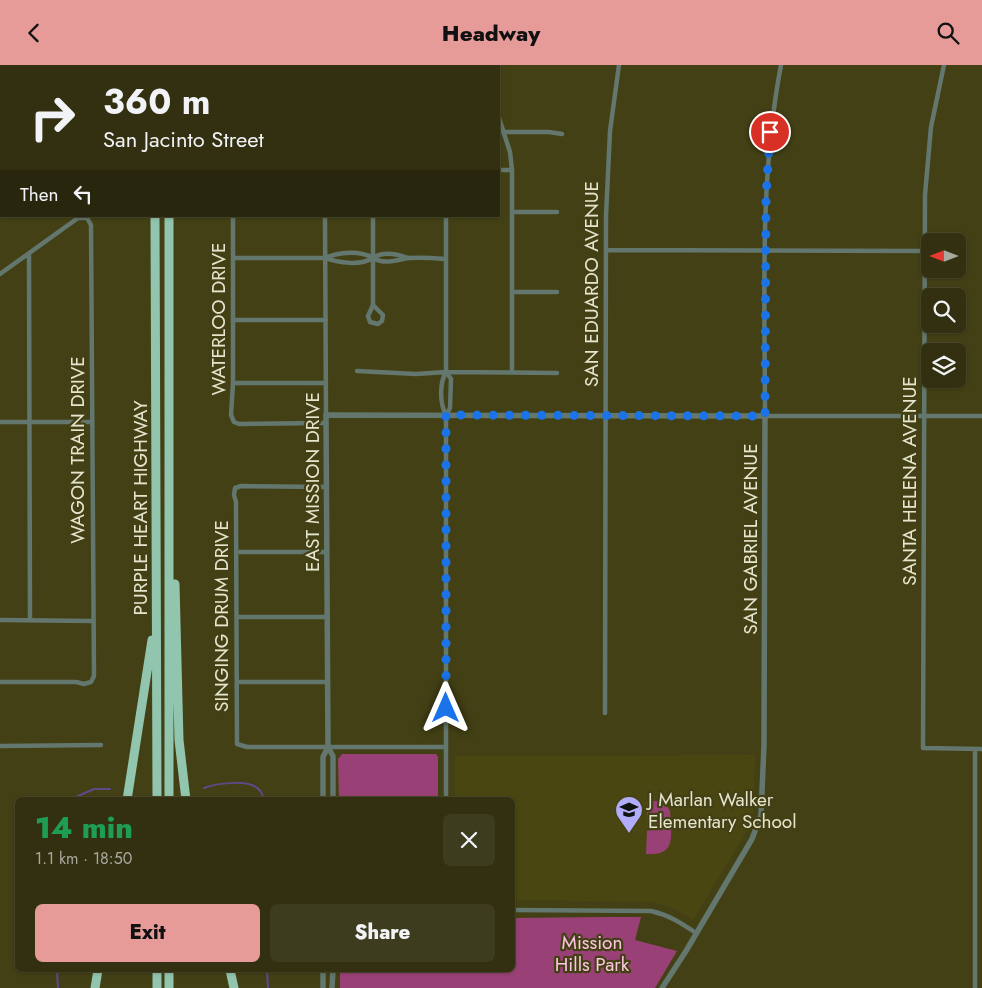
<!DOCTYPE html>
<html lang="en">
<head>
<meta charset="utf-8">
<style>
  :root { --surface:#323010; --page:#3d3c1e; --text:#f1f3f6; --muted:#a8a99f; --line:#4d4b30; --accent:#e69b98 }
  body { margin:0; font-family:Jost,sans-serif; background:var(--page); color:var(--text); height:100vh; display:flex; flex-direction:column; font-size:19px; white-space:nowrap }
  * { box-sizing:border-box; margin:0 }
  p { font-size:16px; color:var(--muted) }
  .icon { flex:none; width:28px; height:28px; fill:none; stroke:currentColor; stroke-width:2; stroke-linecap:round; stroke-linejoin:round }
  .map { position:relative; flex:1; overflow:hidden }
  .side { position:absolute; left:15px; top:732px; width:500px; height:175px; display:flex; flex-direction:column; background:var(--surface); border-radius:8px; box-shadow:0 1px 4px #0004,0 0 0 1px var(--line) }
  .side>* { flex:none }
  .top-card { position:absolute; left:0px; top:0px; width:500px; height:152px; box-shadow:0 1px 4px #0004,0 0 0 1px var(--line); background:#323010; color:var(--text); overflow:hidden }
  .needle { width:32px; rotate:270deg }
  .fabs { position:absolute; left:921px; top:168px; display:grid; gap:10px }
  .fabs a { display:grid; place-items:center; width:45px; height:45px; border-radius:8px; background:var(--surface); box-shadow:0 1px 4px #0004,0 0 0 1px var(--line); font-size:25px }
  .pin { position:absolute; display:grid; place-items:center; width:42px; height:42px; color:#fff; margin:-21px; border:2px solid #fff; border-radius:50%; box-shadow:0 1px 5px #0007 }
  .me { position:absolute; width:55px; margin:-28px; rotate:0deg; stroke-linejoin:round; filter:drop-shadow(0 0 4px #0008) }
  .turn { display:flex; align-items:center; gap:18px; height:105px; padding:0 20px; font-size:22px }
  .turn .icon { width:65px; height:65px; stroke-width:2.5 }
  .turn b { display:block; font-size:35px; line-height:42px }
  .then { display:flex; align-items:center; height:48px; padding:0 20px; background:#0003; gap:10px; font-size:19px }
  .round { display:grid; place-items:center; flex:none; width:52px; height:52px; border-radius:8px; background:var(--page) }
  .overview { display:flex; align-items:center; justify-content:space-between; height:85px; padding:0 20px }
  h1 { font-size:30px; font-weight:800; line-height:38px; color:#1e9e55 }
  .button { display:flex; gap:10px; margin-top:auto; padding:10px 20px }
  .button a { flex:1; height:58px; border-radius:8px; background:var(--accent); color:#111; font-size:20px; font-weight:800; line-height:58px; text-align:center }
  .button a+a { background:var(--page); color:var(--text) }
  header { display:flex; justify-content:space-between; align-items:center; height:65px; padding:0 20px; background:var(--accent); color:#111; font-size:22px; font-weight:800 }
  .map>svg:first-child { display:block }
</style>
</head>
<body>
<header><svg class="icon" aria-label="back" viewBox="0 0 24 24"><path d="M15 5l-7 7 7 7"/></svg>Headway<svg class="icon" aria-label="search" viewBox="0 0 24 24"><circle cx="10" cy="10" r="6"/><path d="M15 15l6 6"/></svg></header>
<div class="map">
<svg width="982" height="923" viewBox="0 0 982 923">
  <rect width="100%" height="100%" fill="#434015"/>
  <path fill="#4a4611" d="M755 690 753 749 749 763 693 855 674 844 653 837 513 835 512 735H455V691Z"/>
  <path fill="#994176" d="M342 689H436L438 692V735H339L338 694Z
    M647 736H658L666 739 670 746 671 762H647Z
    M671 763C672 783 667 790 646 789L647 766 653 764Z
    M603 852H641L635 875 677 886 655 923H340V905H512L513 853Z"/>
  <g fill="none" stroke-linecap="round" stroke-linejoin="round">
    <path stroke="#61488b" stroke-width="2" d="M204 723C217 718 253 713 261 727 263 730 263 732 264 735
      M69 735 94 724H110
      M57 905 58 923
      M267 905 268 923"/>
    <path stroke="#63776e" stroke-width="4.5" d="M363 0V1
      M781 0C759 115 765 234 765 351H982
      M944 0 931 62 925 130 923 683 982 684
      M78 1V0
      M429 1V0
      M498 1V0
      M0 5 1 7
      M499 53 510 87 512 105V308
      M503 67H549L562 69
      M0 70 1 69
      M499 105H512
      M512 147H557
      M233 151V318L231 350 234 357 239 359 326 358
      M325 151 326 350
      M446 151V307C439 319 440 339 446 350
      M606 185 925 186
      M29 189 30 555
      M233 193H325C339 198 360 201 373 193 385 200 396 195 409 193 421 192 434 193 446 194
      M325 193C339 187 360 185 373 193 383 186 397 189 408 193
      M0 209 78 153H87L91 160 94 611 91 617 84 619 76 617H0
      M512 227H557
      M373 240 383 250 382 256 378 259 370 257 368 251 373 240V151
      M233 255H326
      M357 306 416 309 446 307 557 308
      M233 318H326
      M0 357H92
      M327 422 241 421 235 423 234 430 236 437 237 679 247 682H446
      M236 487H327
      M237 552H327
      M0 555 92 556
      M237 617H328
      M605 648 606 151 610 66 619 0
      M0 681 101 680
      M975 684V923
      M446 735V350L450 343 451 314 446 307
      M512 845 651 846C669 850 681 858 696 868"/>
    <path stroke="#63776e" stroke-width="5.5" d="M323 735V692L328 682
      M333 735V691L328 682 326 350 765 351 764 680 761 750 752 774 686 886 662 923
      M323 905V923
      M332 923 333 905"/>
    <path stroke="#92c5ae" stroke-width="9" d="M155 1 156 0
      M170 1V0
      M155 151 157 735
      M169 151V735
      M175 519 179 675 186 735
      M127 735 152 575
      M157 905V923
      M230 905 234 923
      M95 923 98 905
      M169 923V905"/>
    <path stroke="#adab8d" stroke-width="2" stroke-dasharray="8 4" stroke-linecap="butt" d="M196 1 198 0
      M0 137 1 136"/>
  </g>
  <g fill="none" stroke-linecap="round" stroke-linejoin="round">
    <path stroke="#1a73e8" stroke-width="9" stroke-dasharray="0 16.2" d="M446 643V350L765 351 766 132 770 67"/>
  </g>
  <defs>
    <symbol id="school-pin" viewBox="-11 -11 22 30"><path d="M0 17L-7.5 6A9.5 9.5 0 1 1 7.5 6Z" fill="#b1adfa" stroke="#434015"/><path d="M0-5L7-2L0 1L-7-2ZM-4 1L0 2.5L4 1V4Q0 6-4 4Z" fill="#111"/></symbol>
  </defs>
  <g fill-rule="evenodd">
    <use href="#school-pin" x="613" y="729" width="32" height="43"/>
  </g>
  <g text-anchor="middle" stroke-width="4.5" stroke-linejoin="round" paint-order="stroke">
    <g font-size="19" fill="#e5e4cd" stroke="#434015">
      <text transform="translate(591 219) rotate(-90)" y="7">SAN EDUARDO AVENUE</text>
      <text transform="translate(218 254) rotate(-90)" y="7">WATERLOO DRIVE</text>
      <text transform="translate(77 385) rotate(-90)" y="7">WAGON TRAIN DRIVE</text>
      <text transform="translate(909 416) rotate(-90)" y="7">SANTA HELENA AVENUE</text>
      <text transform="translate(312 417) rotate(-90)" y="7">EAST MISSION DRIVE</text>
      <text transform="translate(140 443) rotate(-90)" y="7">PURPLE HEART HIGHWAY</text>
      <text transform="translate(750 474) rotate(-90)" y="7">SAN GABRIEL AVENUE</text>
      <text transform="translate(221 551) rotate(-90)" y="7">SINGING DRUM DRIVE</text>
    </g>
    <g font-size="19" fill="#e5e4cd" stroke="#434015" text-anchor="start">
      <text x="648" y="741">J Marlan Walker<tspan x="648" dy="22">Elementary School</tspan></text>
    </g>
    <g font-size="19" fill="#fdc5e3" stroke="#434015">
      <text x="592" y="884">Mission<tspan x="592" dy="22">Hills Park</tspan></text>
    </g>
  </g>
</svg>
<div class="fabs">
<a><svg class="needle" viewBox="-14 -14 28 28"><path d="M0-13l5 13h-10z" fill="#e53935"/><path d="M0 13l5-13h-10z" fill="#a8a99f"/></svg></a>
<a><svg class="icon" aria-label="search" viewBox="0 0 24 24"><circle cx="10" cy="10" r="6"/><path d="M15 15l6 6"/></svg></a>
<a><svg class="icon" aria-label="layers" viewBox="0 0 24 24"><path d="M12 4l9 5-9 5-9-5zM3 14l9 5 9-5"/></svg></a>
</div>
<div class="pin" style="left:770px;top:67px;background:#d93025"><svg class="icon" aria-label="arrive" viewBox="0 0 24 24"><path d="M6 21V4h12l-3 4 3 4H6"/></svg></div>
<svg class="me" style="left:446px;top:643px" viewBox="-20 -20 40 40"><path d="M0-17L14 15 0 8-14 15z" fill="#1a73e8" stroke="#fff" stroke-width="4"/></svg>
<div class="top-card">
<div class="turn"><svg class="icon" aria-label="right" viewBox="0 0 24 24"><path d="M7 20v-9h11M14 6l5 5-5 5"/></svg><div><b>360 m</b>San Jacinto Street</div></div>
<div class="then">Then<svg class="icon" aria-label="left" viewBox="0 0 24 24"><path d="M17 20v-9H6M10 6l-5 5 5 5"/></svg></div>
</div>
<section class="side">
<div class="overview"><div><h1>14 min</h1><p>1.1 km · 18:50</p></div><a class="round"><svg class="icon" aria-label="close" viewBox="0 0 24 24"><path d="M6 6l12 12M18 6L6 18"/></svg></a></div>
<div class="button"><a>Exit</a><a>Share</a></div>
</section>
</div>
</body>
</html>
